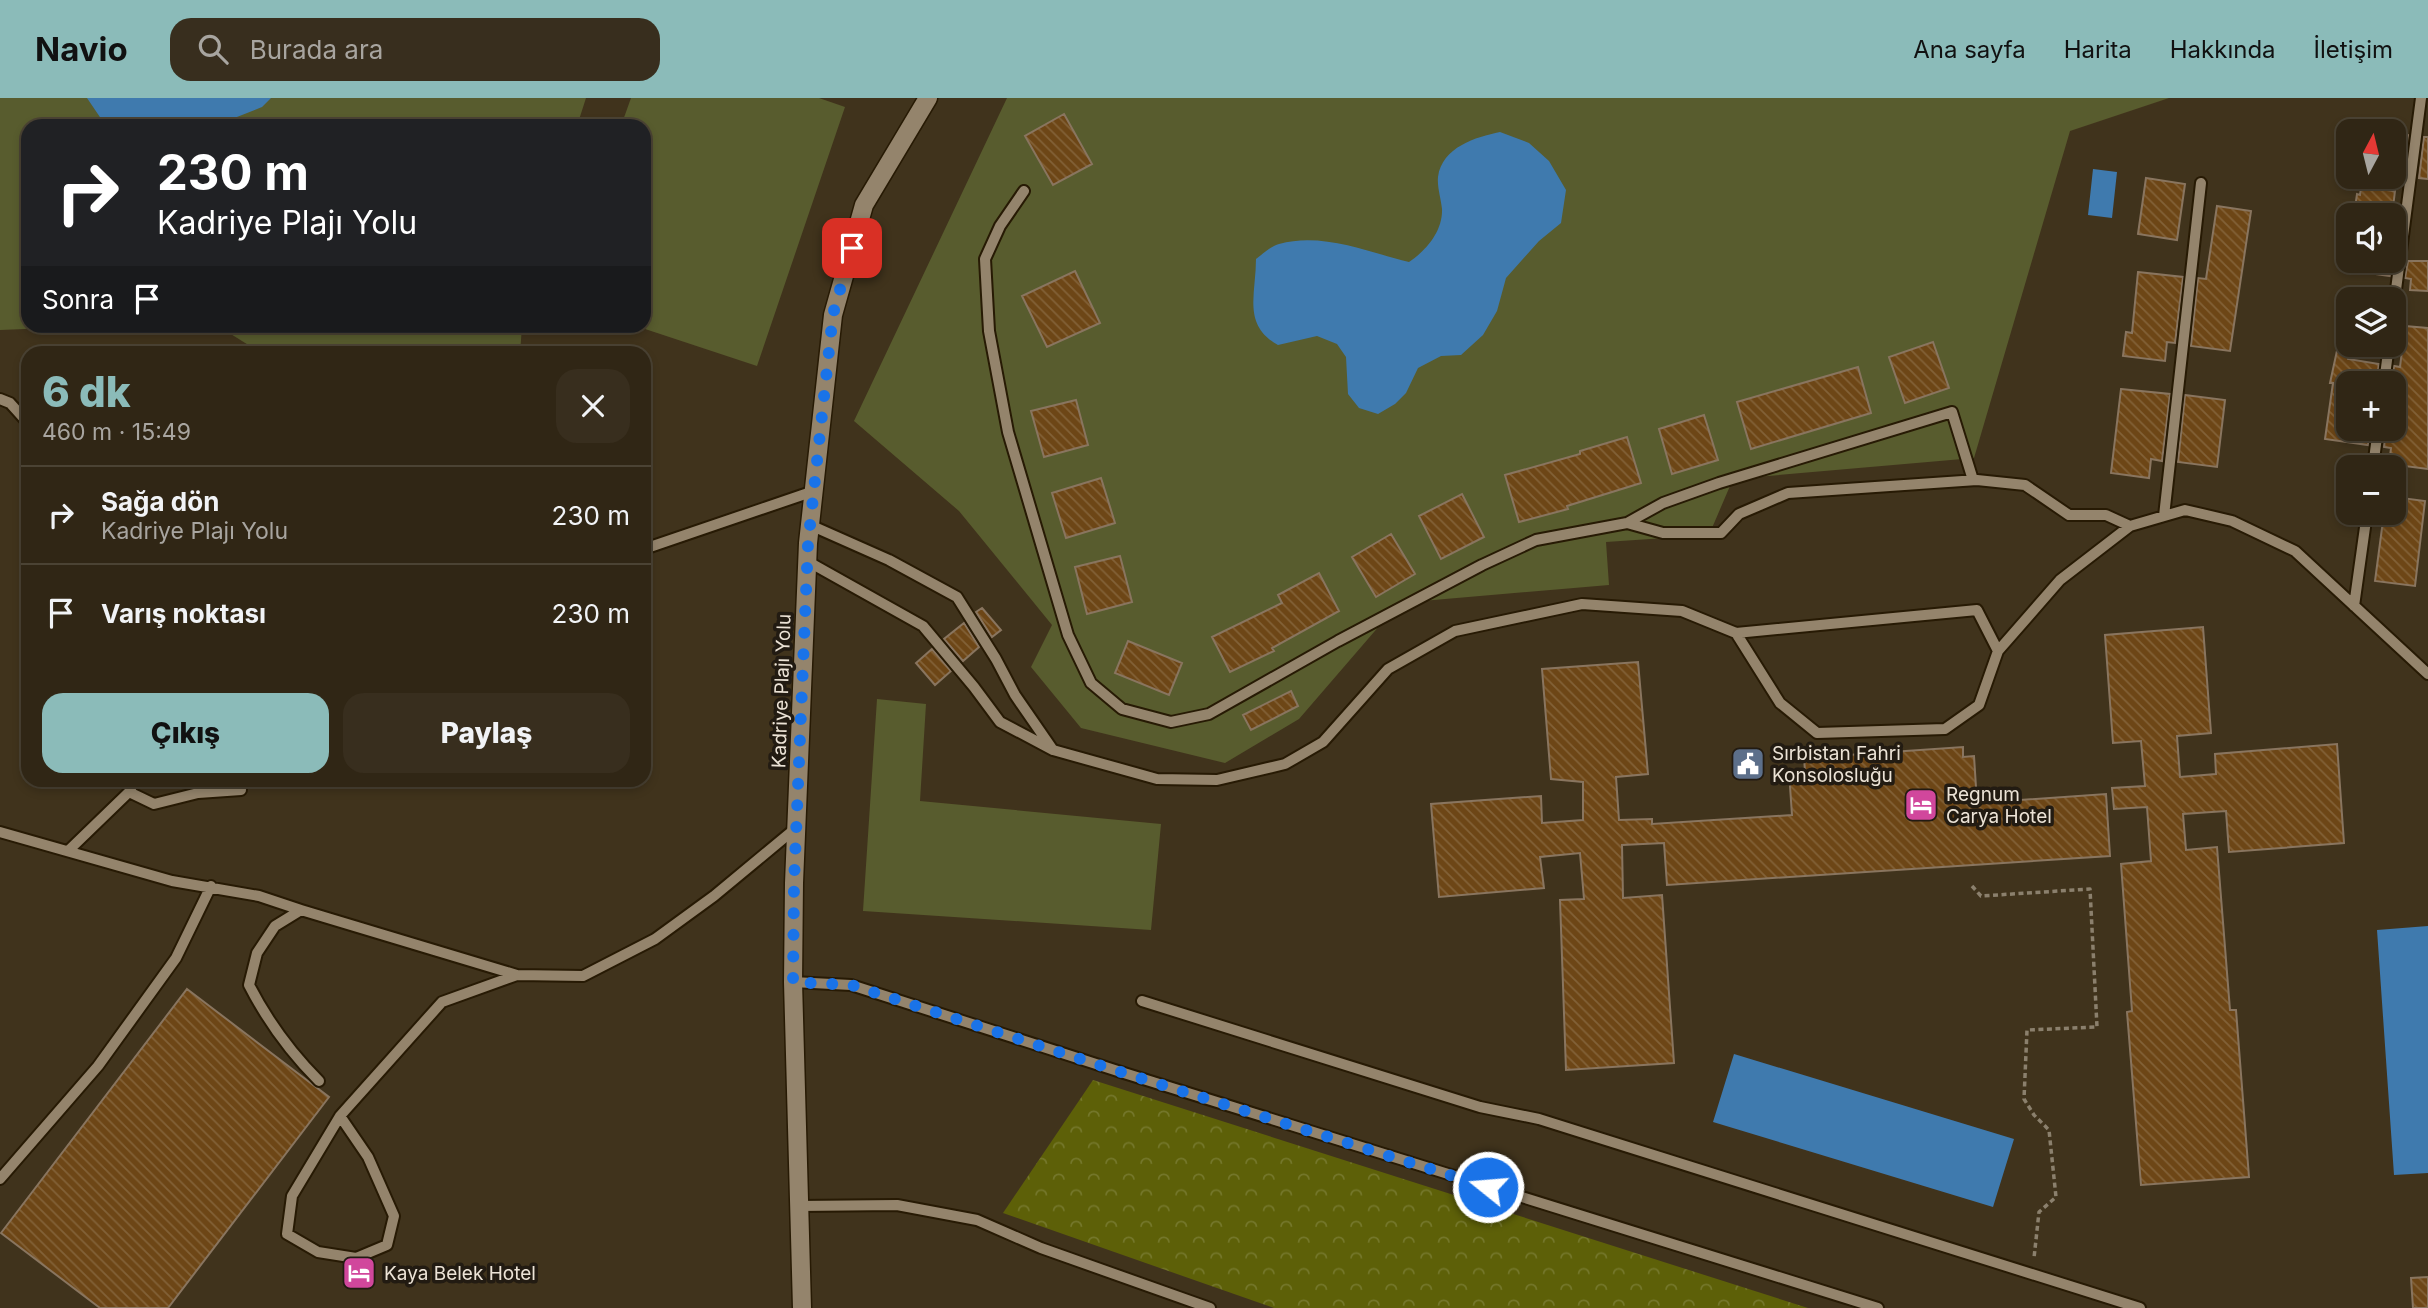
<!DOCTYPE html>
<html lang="tr">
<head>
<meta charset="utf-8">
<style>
  :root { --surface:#302615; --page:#382e1e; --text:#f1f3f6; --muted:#a8a5a0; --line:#4b4334; --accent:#8bbbb9 }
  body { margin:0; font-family:Inter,sans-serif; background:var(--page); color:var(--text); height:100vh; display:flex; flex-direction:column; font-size:26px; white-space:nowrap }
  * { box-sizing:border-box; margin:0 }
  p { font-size:23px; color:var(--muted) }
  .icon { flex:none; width:38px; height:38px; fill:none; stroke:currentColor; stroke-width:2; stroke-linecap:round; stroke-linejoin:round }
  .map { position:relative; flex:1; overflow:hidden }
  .side { position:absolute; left:21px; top:248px; width:630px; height:441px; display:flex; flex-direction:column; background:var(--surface); border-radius:21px; box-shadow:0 4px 10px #0003,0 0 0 2px var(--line) }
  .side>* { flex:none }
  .banner { position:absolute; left:21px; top:21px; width:630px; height:214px; border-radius:21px; box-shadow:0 4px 10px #0003,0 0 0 2px var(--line); background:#202124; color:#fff; overflow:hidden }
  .needle { width:46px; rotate:7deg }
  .controls { position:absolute; left:2336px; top:21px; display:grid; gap:14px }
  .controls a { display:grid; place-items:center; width:70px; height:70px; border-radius:14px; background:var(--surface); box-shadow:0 4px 10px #0003,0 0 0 2px var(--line); font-size:35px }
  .pin { position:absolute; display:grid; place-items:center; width:60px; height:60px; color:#fff; margin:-30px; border-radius:14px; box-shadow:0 4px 10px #0006 }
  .me { position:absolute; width:77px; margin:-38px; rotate:287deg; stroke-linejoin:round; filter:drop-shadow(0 0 5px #0008) }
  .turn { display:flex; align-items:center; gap:24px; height:147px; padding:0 21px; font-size:32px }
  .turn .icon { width:91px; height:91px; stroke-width:2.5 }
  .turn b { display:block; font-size:49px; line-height:60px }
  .then { display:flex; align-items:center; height:66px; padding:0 21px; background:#0003; gap:14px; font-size:26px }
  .round { display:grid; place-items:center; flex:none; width:74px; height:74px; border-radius:21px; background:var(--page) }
  .summary { display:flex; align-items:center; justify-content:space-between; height:119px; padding:0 21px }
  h1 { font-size:42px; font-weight:800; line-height:52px; color:var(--accent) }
  .primary-button { display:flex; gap:14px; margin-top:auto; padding:14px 21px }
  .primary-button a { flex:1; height:80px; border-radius:21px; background:var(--accent); color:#111; font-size:28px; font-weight:800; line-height:80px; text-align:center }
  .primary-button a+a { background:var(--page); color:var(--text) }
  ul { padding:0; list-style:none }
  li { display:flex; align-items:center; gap:21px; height:98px; padding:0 21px; border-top:2px solid var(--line) }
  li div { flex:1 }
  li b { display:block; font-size:26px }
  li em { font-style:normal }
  header { display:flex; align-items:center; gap:42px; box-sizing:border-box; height:98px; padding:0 35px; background:var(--accent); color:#111 }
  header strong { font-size:33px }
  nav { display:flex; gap:38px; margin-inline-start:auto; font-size:24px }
  .search { width:490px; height:63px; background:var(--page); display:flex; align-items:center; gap:18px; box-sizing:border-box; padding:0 24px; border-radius:21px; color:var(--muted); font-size:26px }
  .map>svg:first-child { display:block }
</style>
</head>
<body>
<header>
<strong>Navio</strong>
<div class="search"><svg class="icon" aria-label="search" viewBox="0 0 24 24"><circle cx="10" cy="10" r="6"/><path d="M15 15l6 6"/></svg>Burada ara</div>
<nav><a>Ana sayfa</a><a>Harita</a><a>Hakkında</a><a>İletişim</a></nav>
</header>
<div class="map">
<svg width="2428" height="1210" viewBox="0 0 2428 1210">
  <defs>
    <pattern id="forest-crowns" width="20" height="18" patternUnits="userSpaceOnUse" patternTransform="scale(1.75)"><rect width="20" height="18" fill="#5d6008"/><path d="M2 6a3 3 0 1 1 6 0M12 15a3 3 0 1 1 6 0" fill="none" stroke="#74772b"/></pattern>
    <pattern id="building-back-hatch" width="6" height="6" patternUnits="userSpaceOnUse" patternTransform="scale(1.75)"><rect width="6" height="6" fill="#6d4616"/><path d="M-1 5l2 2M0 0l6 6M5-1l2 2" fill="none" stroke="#826137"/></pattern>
  </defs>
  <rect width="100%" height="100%" fill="#40331c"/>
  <path fill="#585c2e" d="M0 0H586L577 28H28V228H99L0 232Z
    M631 0H819L845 9 757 268 636 228H644V28H621Z
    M1007 0H2169L2070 33 1974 360 1733 381 1709 437 1606 444 1609 487 1399 505 1299 621 1225 665 1081 630 1031 569 1052 527 959 413 854 323Z
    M218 228H522L520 256 261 255Z
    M877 601 926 606 920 703 1161 726 1151 832 863 813Z"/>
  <path fill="url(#forest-crowns)" d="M1093 982 1808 1210H1274L1003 1115Z"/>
  <path fill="#3f7aae" d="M87 0H271L262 9 214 28H106Z
    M1500 34 1529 45 1549 63 1566 92 1561 125 1539 143 1506 180 1497 213 1483 237 1461 257 1441 258 1418 270 1406 295 1395 306 1378 316 1359 310 1348 296 1346 259 1337 246 1317 238 1278 247C1242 227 1256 196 1256 161 1263 156 1271 148 1279 146 1322 134 1368 154 1409 164 1426 153 1443 133 1442 111 1441 101 1437 89 1438 79 1442 49 1476 39 1500 34Z
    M2093 71 2117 74 2112 120 2088 117Z
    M2428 828V1075L2394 1077 2377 832Z
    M1734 956 2014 1041 1993 1109 1713 1024Z"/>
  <path fill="url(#building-back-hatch)" stroke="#89755f" stroke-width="2" d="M1064 16 1092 66 1053 87 1025 38Z
    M2394 35 2408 37 2403 78 2394 77Z
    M2424 39H2428V81L2419 80Z
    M2146 80 2185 86 2177 142 2138 136Z
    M2361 89 2395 93 2392 117H2354L2357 96 2360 97Z
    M2217 108 2251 113 2230 253 2191 248 2198 180 2206 181Z
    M2354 163H2392L2390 178 2354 173Z
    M2408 163H2428V193L2410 192 2411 181 2405 180Z
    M1075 173 1100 225 1047 249 1022 198Z
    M2138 174 2183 179 2175 245 2167 244 2165 263 2123 258 2126 234 2132 235Z
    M2405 228 2428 230V371L2389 366 2391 350 2384 349 2386 331H2394L2400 285H2392L2394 268 2400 269Z
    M1933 244 1949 290 1905 305 1889 259Z
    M2338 248H2348V261L2379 266 2376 285H2348V331H2370L2368 347 2325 341 2333 285H2330Z
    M1858 269 1871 315 1751 351 1737 304Z
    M2121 291 2170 296 2162 363 2151 361 2149 380 2111 375Z
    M2185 297 2225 302 2217 369 2178 364Z
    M1076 302 1088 347 1044 359 1031 313Z
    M1704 317 1718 362 1672 376 1659 331Z
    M1627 339 1641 385 1567 408 1568 411 1519 424 1505 377 1580 356V353Z
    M1101 380 1115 425 1066 440 1052 395Z
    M1462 396 1484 439 1441 461 1419 418Z
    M2394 399 2425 403 2415 488 2375 483 2384 415H2394Z
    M1391 436 1415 476 1376 499 1352 459Z
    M1120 458 1132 504 1087 516 1075 469Z
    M1319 475 1339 513 1272 550 1274 553 1230 574 1212 539 1282 505 1278 497Z
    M982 510 1001 532 992 539 976 514Z
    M964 525 979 549 963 563 944 541Z
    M2203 529 2211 635 2177 638 2180 679 2216 676 2215 656 2337 646 2344 745 2229 754 2226 713 2183 716 2186 752 2217 749 2230 912H2236L2249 1079 2141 1087 2127 914 2132 913 2121 766 2151 763 2147 709 2114 711 2112 690 2145 688 2141 643 2113 645 2105 537Z
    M1128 543 1182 565 1169 597 1115 575Z
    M932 551 951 573 935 587 916 565Z
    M1638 564 1648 676 1616 679 1619 722 1652 721V726L1792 717 1789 674 1805 673 1804 660 1963 649V659L1974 658 1977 705 2106 696 2110 758 1667 787 1664 745 1622 747 1623 800 1662 797 1674 965 1566 972 1560 802 1584 801 1580 755 1540 759 1544 790 1439 799 1431 706 1541 698 1542 725 1583 722V684L1551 681 1542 571Z
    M1291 593 1298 608 1251 632 1243 617Z
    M187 891 329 999 168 1210H100L1 1135Z
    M2428 1179V1210H2413L2411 1180Z"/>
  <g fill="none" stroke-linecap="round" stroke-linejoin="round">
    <defs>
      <path id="lane" d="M1024 93 1000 128 985 161 989 233 1008 334 1068 537 1091 585 1122 611 1171 624 1209 616 1338 543 1482 467 1536 442 1627 425 1663 435H1721L1739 416 1788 395 1977 382 2025 387 2069 417H2106L2130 428
        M2394 207 2421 0
        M2384 285 2389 247
        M0 301 10 305 28 325
        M2373 369 2378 331
        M2164 418 2201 85
        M1627 425 1663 405 1719 385 1952 314 1973 382
        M644 451 814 393
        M807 463 923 528 974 589 1000 624 1053 652 1015 597 996 561 957 499 889 462 810 427
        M2354 508 2367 415
        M1998 553 2060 482 2130 428 2185 412 2232 423 2295 453 2428 576
        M1053 652 1157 681 1217 682 1285 666 1323 644 1388 571 1455 533 1582 506 1682 513 1736 535 1780 605 1817 635 1945 631 1979 607 1998 553 1977 512 1736 535
        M129 694 154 706 198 695 241 692 240 682
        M0 734 172 783 259 798 301 812
        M68 753 129 694 135 682
        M793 884 851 887 1124 975 1878 1210
        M1142 903 1480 1009 1539 1021 2140 1210
        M319 983C290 954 268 924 249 887L257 855 275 828 301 812 517 877 583 878 655 841 714 798 796 730
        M340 1018 368 1059 394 1118 387 1147 356 1160 318 1154 287 1136 292 1098 340 1018 442 904 517 877
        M0 1081 98 968 176 860 211 788
        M799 1108 897 1107 977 1122 1041 1150 1210 1210"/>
      <path id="street" d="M802 1210 793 884 794 785 808 445 833 217 864 107 928 0"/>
    </defs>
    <use href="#lane" stroke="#271a04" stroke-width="14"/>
    <use href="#street" stroke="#271a04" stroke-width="21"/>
    <path stroke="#8b806d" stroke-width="3.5" stroke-dasharray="5 3.5" stroke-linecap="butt" d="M1972 788 1981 798 2090 791 2097 929 2027 932 2024 1001 2034 1017 2049 1032 2056 1099 2039 1114 2034 1160"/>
    <use href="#lane" stroke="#94846c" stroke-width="10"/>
    <use href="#street" stroke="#94846c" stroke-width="18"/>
  </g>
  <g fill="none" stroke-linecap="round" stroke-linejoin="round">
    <path stroke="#1a73e8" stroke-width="12" stroke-dasharray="0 21.6" d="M852 150 833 216 808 446 794 785 793 884 851 887 1124 975 1488 1089"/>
  </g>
  <defs>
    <symbol id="civic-square" viewBox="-11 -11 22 22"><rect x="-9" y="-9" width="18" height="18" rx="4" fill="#5c6f8a" stroke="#221b12"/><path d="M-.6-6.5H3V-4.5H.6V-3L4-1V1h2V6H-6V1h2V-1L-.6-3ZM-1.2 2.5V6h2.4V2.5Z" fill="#fff"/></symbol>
    <symbol id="hotel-square" viewBox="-11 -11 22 22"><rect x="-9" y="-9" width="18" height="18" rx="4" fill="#d1479c" stroke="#221b12"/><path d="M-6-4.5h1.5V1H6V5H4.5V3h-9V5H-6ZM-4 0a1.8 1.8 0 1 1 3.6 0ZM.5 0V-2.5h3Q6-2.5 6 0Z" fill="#fff"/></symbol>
  </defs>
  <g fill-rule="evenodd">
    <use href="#civic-square" x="1729" y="647" width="38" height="38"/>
    <use href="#hotel-square" x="1902" y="688" width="38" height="38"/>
    <use href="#hotel-square" x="340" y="1156" width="38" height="38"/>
  </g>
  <g text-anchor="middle" stroke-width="7" stroke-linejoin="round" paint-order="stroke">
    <g font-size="19" fill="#ece3d6" stroke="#221b12">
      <text transform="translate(781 593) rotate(-88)" y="7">Kadriye Plajı Yolu</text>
    </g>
    <g font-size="19" fill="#ece3d6" stroke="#221b12" text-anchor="start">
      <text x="1772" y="662">Sırbistan Fahri<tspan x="1772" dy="22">Konsolosluğu</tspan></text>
      <text x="1946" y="703">Regnum<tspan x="1946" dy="22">Carya Hotel</tspan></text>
      <text x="384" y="1182">Kaya Belek Hotel</text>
    </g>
  </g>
</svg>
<div class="controls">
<a><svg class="needle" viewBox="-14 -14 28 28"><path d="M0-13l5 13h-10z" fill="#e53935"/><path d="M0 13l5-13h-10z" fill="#a8a5a0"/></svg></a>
<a><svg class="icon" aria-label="sound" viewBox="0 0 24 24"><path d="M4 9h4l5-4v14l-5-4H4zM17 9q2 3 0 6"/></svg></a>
<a><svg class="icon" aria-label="layers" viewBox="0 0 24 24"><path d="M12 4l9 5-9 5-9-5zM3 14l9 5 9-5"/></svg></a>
<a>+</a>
<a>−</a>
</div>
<div class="pin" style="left:852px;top:150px;background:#d93025"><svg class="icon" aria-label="arrive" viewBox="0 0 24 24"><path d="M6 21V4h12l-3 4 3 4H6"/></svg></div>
<svg class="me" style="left:1488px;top:1089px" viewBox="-20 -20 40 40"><circle r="17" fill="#1a73e8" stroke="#fff" stroke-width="3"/><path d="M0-11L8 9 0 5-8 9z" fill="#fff"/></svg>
<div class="banner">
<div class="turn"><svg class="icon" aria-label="right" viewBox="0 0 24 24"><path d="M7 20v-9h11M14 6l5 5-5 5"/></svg><div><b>230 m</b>Kadriye Plajı Yolu</div></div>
<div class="then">Sonra<svg class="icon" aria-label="arrive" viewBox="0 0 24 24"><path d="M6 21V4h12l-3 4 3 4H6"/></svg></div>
</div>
<section class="side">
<div class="summary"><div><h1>6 dk</h1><p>460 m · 15:49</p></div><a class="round"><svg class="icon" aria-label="close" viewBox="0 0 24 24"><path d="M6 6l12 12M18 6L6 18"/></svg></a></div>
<ul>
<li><svg class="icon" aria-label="right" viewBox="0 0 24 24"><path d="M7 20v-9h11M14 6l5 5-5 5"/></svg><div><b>Sağa dön</b><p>Kadriye Plajı Yolu</p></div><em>230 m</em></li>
<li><svg class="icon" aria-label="arrive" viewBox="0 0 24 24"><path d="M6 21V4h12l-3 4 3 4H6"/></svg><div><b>Varış noktası</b></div><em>230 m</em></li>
</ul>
<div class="primary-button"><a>Çıkış</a><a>Paylaş</a></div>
</section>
</div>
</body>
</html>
